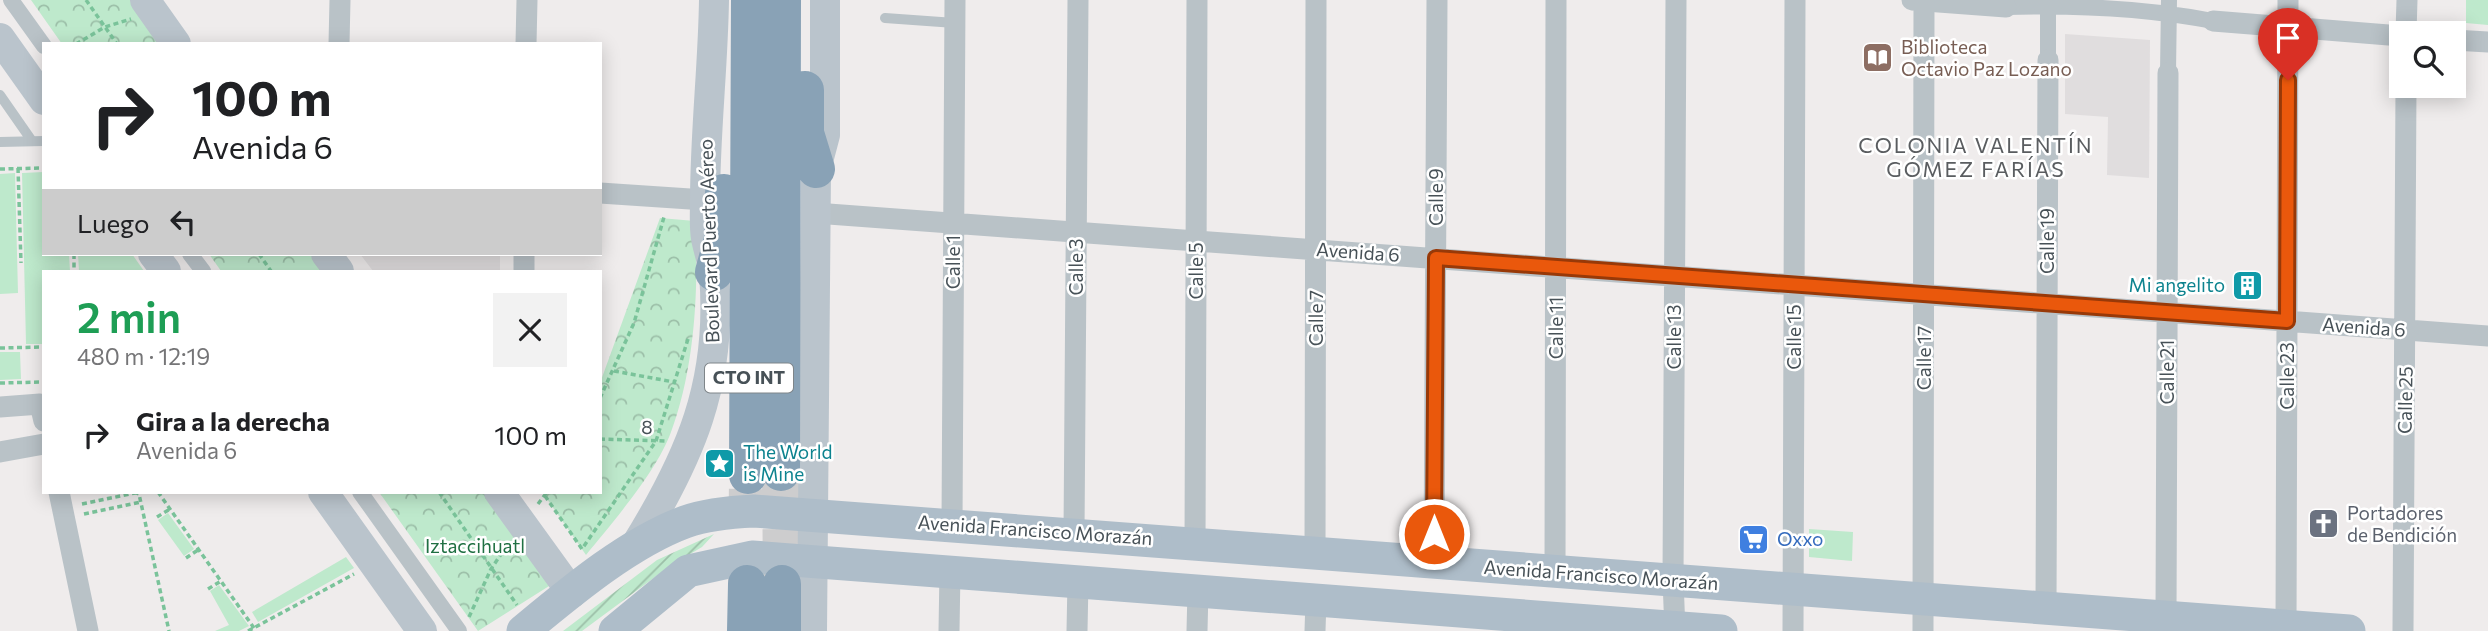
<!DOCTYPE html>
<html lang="es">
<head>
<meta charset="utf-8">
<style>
  :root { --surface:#fff; --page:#f2f2f2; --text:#202124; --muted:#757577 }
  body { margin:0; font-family:Commissioner,sans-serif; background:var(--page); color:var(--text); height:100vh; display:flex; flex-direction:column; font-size:26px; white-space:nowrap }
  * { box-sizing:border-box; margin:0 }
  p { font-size:23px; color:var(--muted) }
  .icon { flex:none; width:38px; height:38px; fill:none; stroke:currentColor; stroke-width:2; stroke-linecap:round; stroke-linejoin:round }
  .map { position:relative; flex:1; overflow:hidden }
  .drawer { position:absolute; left:42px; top:270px; width:560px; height:224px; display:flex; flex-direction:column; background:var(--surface); border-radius:0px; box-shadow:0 4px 18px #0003 }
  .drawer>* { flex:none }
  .banner { position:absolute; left:42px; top:42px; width:560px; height:214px; border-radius:0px; box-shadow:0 4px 18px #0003; background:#fff; color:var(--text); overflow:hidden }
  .fabs { position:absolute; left:2389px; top:21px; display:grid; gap:14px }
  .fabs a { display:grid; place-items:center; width:77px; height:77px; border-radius:0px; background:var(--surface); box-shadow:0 4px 18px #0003; font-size:35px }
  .pin { position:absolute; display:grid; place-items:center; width:60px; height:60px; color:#fff; margin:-72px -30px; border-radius:50% 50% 50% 0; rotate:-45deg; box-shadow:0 0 7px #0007 }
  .pin .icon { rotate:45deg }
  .me { position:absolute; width:77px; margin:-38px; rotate:0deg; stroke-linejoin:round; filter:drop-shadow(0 0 5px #0008) }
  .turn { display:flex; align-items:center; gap:24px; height:147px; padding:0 35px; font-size:32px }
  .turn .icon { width:91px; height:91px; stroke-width:2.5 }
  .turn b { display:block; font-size:49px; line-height:60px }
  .then { display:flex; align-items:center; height:66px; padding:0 35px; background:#0003; gap:14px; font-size:26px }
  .round { display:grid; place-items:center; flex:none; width:74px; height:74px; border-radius:0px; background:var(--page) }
  .overview { display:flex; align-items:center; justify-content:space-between; height:119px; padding:0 35px }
  h1 { font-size:42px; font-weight:600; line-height:52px; color:#1e9e55 }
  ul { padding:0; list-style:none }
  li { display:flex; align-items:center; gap:21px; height:91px; padding:0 35px }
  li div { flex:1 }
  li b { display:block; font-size:26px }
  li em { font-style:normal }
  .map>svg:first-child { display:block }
</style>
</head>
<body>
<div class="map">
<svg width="2488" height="631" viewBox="0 0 2488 631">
  <defs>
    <pattern id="park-crowns" width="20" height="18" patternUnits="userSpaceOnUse" patternTransform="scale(1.75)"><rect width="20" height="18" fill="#bee9cc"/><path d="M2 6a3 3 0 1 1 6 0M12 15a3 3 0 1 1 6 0" fill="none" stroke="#9cbfa8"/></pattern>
    <pattern id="garden-furrows" width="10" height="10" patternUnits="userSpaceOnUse" patternTransform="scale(1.75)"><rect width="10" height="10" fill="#bee9cc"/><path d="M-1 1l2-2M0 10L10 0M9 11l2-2" fill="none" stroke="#9cbfa8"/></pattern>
  </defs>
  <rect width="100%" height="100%" fill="#efecec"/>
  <path fill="#e0ddde" d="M2065 34 2150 40 2149 178 2107 175 2108 117 2065 114Z
    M360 254H500V271H373Z"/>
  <path fill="#bee9cc" d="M2466 0H2488V25L2466 23Z
    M44 172V254H69L70 271H44V344H26L22 173Z
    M15 173 18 293 0 294V174Z
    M78 254H132L144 271H79Z
    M0 352H20L21 379 0 380Z
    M168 513 194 549 184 556 158 520Z
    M1809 529 1853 532 1852 561 1809 557Z
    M346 557 354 568 258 622 252 612Z
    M219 585 249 626 239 631H215L229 625 210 591Z"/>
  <path fill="url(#park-crowns)" d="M31 0H138L170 44H62Z
    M660 218 695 221C699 288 695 368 671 432 657 471 613 522 586 555L547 499V492H600V383Z
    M209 254H322L335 271H221Z
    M379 492H493L557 581 478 631Z"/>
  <path fill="url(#garden-furrows)" d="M714 534 702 547 670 566 582 631H563L657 560Z"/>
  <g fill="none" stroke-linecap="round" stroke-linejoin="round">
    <path stroke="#cdcdce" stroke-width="38" stroke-dasharray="38 19" stroke-linecap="butt" d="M781 472 782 584
      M747 584 748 477"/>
    <path stroke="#7ac39a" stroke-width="3.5" stroke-dasharray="5 3.5" stroke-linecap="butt" d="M86 0 117 44
      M76 44 105 27 131 19
      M18 168 21 263
      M0 169 44 168
      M74 254V271
      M259 254 271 271
      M0 348 44 347
      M614 371 674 382
      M0 383 44 382
      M600 398 634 323 664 217
      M600 439 665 441
      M134 492 139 494 169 631
      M158 492 254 628
      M439 492 517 605
      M545 496 582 549 656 441 688 339
      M82 504 135 493
      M538 504 547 492
      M84 514 141 502
      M157 517 170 509
      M186 558 198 550
      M208 589 221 581
      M469 617 491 569 508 544
      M248 631 354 574"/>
    <path stroke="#b9c2c7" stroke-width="10" d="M885 18 955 23
      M0 95 32 141
      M0 142 44 141"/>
    <path stroke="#b9c2c7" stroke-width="16" d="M11 0 44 46
      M2006 7C2075 5 2145 8 2213 21
      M2048 60V0
      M2168 73 2169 0
      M190 254 203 271
      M360 492 459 631"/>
    <path stroke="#b9c2c7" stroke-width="21" d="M1912 0 2006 7
      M2213 21 2401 36
      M2406 33 2407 0
      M2454 40 2488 42
      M339 44 340 0
      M526 44 527 0
      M600 193 705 200
      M815 213 2488 336
      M524 271V254
      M0 407 40 404 44 421
      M0 452 44 444
      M59 492 88 631
      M952 524 955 0
      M1074 533 1078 0
      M1195 543 1197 0
      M1315 552 1316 0
      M1434 562 1437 0
      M1555 571 1556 0
      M2046 608 2048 60
      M2166 617 2168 73
      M2286 626 2288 0
      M949 631 950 571
      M1077 631 1078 581
      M1197 631 1198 590
      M1315 631 1316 600
      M1675 631 1673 580 1676 0
      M1793 631 1795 0
      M1923 631 1924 0
      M2403 631 2406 86"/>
    <path stroke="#bac4cc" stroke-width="30" d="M145 0 176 44
      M0 38 44 100
      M153 254 166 271
      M326 254 339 271
      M323 492 422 631
      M499 492 572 593
      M634 548C690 458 723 383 714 274 713 262 708 250 706 238 704 226 705 213 705 201 705 134 713 67 714 0
      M812 631 816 169 825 135V0"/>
    <path stroke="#aebdc9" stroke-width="33" d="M523 631C569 593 628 543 685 522 707 514 731 512 754 511L2349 631
      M615 631 688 571 752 557 1721 631"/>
    <path stroke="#89a2b6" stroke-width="38" d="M805 90V133L816 169
      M714 272 723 239 724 193
      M781 472 782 0
      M748 475 750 0
      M782 584V631
      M746 631 747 584"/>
  </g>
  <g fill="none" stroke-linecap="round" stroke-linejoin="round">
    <defs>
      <path id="route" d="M1434 534 1436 258 2287 321 2288 80"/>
    </defs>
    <use href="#route" stroke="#983908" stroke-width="18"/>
    <use href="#route" stroke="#ea580c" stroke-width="12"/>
  </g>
  <defs>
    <symbol id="library-square" viewBox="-11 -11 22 22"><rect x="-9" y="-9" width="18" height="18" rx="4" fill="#8d6e63" stroke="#fff"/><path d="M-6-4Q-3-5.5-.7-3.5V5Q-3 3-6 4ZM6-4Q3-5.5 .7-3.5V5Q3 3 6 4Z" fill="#fff"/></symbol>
    <symbol id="building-square" viewBox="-11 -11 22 22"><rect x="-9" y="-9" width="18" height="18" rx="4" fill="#0f9aa8" stroke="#fff"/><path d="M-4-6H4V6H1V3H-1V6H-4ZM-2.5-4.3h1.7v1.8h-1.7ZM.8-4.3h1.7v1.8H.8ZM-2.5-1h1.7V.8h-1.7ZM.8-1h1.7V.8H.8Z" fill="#fff"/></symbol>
    <symbol id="sight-square" viewBox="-11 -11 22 22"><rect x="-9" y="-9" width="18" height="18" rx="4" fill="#0f9aa8" stroke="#fff"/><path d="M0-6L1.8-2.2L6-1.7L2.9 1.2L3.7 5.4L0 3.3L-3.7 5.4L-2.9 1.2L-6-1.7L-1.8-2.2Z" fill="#fff"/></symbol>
    <symbol id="church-square" viewBox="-11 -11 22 22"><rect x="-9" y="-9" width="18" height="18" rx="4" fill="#6b7280" stroke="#fff"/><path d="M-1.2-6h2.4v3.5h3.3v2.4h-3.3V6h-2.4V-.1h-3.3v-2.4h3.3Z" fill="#fff"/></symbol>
    <symbol id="supermarket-square" viewBox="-11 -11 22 22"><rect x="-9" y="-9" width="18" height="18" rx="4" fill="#3f7fe0" stroke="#fff"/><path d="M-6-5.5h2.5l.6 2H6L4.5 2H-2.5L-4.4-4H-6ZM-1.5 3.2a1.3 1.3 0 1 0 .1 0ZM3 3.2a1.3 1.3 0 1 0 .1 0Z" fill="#fff"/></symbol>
  </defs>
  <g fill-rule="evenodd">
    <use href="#library-square" x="1860" y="40" width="35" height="35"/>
    <use href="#building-square" x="2230" y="268" width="35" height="35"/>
    <use href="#sight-square" x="702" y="446" width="35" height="35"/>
    <use href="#church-square" x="2306" y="506" width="35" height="35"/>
    <use href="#supermarket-square" x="1736" y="522" width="35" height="35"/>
  </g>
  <g text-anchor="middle" stroke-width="5" stroke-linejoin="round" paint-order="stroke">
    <rect fill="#fff" stroke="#7e8589" stroke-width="2" x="705" y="363.5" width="88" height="29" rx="5"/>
    <g font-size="18" font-weight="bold" fill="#475157">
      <text x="749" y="384">CTO INT</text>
    </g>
    <g font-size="19" fill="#785e54" stroke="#fff" text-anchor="start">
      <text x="1901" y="54">Biblioteca<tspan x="1901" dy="22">Octavio Paz Lozano</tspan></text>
    </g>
    <g font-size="19" fill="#475157" stroke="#fff">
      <text transform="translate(1436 197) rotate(-90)" y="7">Calle 9</text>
      <text transform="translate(709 241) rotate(-92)" y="7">Boulevard Puerto Aéreo</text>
      <text transform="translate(2047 241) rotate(-90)" y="7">Calle 19</text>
      <text transform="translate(1358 252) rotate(4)" y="7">Avenida 6</text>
      <text transform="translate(953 262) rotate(-90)" y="7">Calle 1</text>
      <text transform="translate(1076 267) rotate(-90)" y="7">Calle 3</text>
      <text transform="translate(1196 271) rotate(-90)" y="7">Calle 5</text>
      <text transform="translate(1316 318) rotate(-90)" y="7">Calle 7</text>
      <text transform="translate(2364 327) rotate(4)" y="7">Avenida 6</text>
      <text transform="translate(1556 328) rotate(-90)" y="7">Calle 11</text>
      <text transform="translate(1674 337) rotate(-90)" y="7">Calle 13</text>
      <text transform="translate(1794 337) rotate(-90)" y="7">Calle 15</text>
      <text transform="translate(1924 358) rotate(-90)" y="7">Calle 17</text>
      <text transform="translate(2167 372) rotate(-90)" y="7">Calle 21</text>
      <text transform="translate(2287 376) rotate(-90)" y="7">Calle 23</text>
      <text transform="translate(2405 400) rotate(-89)" y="7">Calle 25</text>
      <text transform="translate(647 427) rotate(2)" y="7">8</text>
      <text transform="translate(1035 530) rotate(4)" y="7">Avenida Francisco Morazán</text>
      <text transform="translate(1601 575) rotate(4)" y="7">Avenida Francisco Morazán</text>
    </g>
    <g font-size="19" fill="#0d838f" stroke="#fff" text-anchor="end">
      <text x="2225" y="292">Mi angelito</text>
      <text x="743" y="459" text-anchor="start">The World<tspan x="743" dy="22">is Mine</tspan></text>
    </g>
    <g font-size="19" fill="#5b616d" stroke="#fff" text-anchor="start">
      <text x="2347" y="520">Portadores<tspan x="2347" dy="22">de Bendición</tspan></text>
    </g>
    <g font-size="19" fill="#366cbe" stroke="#fff" text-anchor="start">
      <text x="1777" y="546">Oxxo</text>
    </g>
    <g font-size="19" fill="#207043" stroke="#fff">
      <text x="475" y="553">Iztaccihuatl</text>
    </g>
    <g font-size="21" letter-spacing="2" fill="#5a5d60" stroke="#fff">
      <text x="1976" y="153">COLONIA VALENTÍN<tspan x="1976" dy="24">GÓMEZ FARÍAS</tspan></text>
    </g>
  </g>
</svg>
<div class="fabs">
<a><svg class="icon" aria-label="search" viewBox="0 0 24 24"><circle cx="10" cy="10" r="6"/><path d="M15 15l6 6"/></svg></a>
</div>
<div class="pin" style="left:2288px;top:80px;background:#d93025"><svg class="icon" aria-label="arrive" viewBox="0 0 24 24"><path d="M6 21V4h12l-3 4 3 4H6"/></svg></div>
<svg class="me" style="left:1434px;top:534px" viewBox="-20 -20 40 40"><circle r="17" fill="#ea580c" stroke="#fff" stroke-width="3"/><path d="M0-11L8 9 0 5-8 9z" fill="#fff"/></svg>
<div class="banner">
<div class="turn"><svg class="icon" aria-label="right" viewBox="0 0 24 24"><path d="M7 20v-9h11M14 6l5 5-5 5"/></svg><div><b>100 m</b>Avenida 6</div></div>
<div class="then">Luego<svg class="icon" aria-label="left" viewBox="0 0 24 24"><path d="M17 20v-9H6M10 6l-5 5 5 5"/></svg></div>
</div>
<section class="drawer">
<div class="overview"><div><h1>2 min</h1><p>480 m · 12:19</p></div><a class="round"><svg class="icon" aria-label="close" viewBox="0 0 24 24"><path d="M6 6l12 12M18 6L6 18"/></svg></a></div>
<ul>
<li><svg class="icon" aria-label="right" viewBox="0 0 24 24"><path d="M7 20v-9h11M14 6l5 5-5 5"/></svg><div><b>Gira a la derecha</b><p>Avenida 6</p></div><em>100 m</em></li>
</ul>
</section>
</div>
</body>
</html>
